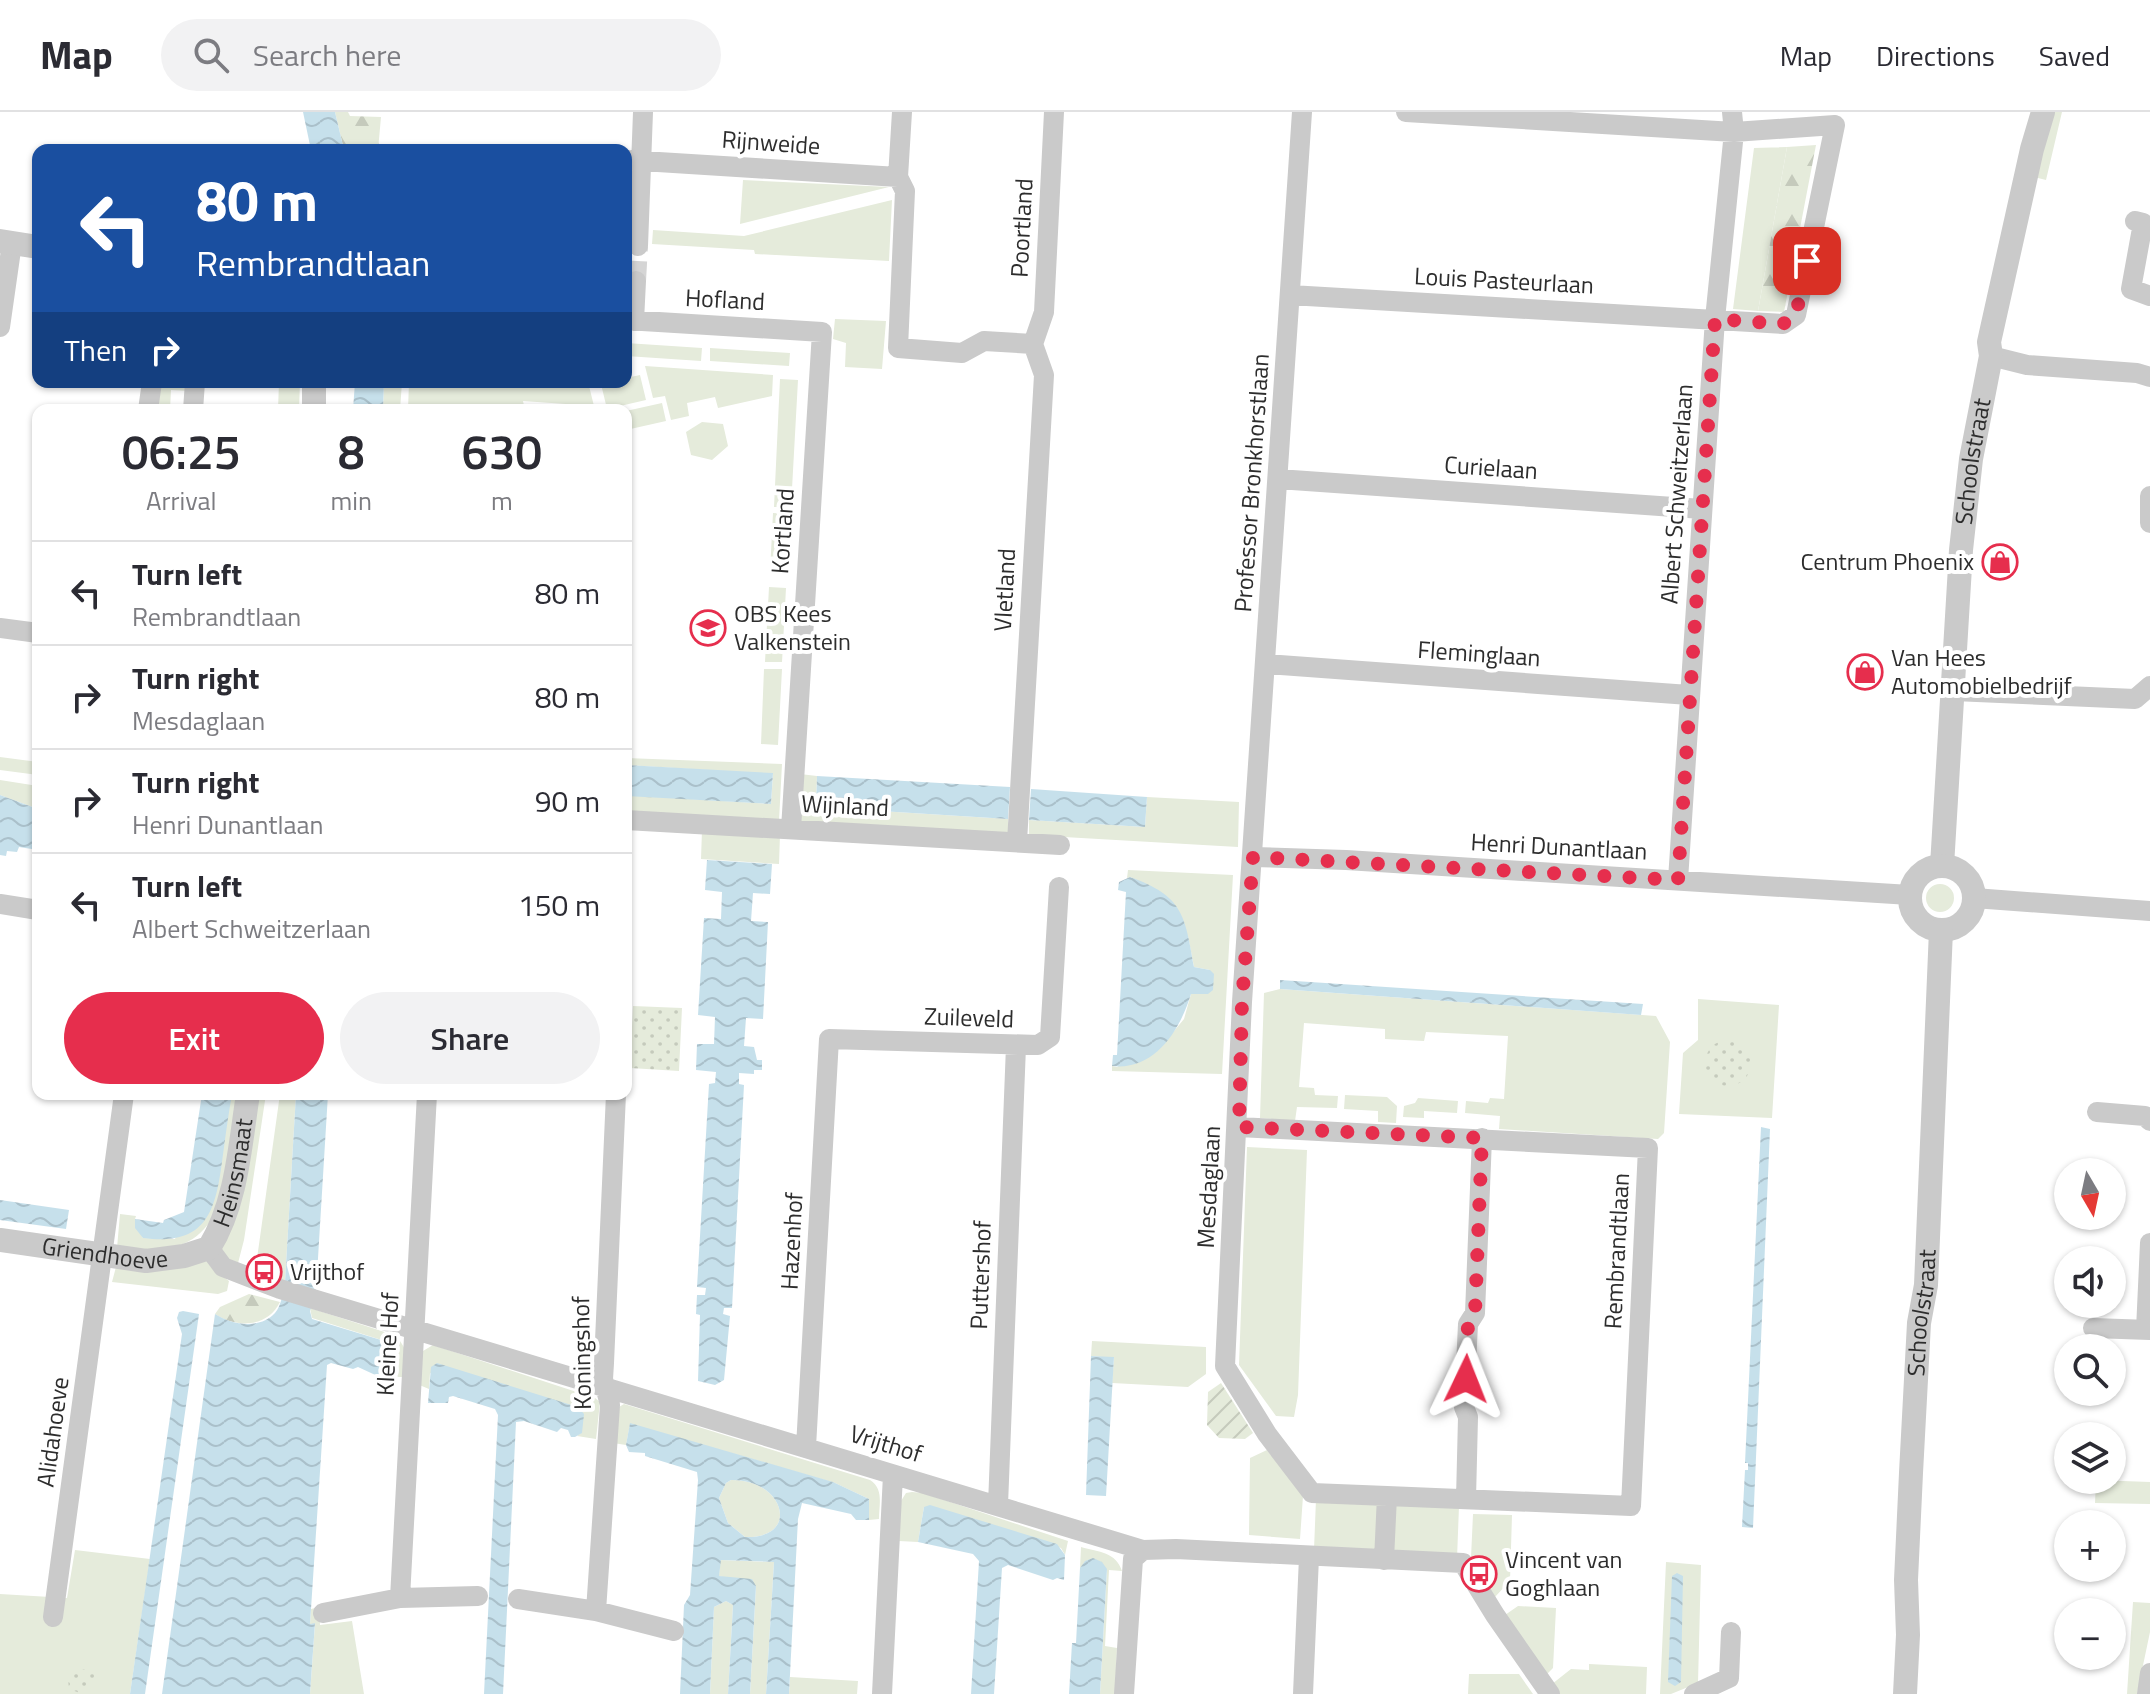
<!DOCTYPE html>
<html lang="en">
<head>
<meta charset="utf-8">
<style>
  :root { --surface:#fff; --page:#f2f2f3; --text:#2b2b33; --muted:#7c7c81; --line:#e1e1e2; --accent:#e62e4d }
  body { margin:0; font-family:"Titillium Web",sans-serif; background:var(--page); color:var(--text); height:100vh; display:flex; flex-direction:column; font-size:30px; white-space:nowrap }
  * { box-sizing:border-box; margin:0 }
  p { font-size:26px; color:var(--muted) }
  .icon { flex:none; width:44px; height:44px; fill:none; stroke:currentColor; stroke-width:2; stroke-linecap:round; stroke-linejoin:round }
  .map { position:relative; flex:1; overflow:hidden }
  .sheet { position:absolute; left:32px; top:292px; width:600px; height:696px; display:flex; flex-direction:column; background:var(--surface); border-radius:16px; box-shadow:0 2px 6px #0004 }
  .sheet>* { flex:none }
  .guide { position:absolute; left:32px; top:32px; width:600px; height:244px; border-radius:16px; box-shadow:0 2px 6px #0004; background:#1a4fa0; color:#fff; overflow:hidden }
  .needle { width:52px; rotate:171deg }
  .fabs { position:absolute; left:2054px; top:1046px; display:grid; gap:16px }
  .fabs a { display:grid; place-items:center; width:72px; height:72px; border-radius:50%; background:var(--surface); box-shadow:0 2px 6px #0004; font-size:40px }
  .pin { position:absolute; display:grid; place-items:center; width:68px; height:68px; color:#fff; margin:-34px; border-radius:16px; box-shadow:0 4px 12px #0006 }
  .me { position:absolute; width:88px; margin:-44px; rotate:2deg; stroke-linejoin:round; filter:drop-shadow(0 0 6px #0008) }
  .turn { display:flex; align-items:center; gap:28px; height:168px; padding:0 32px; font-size:36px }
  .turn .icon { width:104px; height:104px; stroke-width:2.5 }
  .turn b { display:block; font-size:56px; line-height:68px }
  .then { display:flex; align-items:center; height:76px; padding:0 32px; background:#0003; gap:16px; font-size:30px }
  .eta { display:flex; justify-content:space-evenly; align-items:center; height:136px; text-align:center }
  .eta b { font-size:48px; font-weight:600; line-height:56px }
  .primary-button { display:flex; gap:16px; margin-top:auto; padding:16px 32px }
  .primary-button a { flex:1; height:92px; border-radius:48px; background:var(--accent); color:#fff; font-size:32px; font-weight:600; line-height:92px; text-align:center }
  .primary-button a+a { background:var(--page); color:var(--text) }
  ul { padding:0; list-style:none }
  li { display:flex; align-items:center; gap:24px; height:104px; padding:0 32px; border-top:2px solid var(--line) }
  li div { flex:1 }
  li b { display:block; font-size:30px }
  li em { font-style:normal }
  header { display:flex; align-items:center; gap:48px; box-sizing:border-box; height:112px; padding:0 40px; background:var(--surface); border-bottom:2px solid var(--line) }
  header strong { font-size:38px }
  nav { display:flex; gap:44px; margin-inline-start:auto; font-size:28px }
  .search { width:560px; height:72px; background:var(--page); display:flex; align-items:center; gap:20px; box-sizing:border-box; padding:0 28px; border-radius:44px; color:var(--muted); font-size:30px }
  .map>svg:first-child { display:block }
</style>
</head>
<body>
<header>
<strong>Map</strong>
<div class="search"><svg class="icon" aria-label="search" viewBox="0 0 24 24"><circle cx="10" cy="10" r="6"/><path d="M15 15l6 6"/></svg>Search here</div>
<nav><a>Map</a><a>Directions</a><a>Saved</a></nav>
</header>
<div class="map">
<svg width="2150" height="1582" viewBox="0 0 2150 1582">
  <defs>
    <pattern id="forest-firs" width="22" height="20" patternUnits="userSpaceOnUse" patternTransform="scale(2)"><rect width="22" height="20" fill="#e5ebdb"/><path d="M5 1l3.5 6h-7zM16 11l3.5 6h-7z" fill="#c5cabc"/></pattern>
    <pattern id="park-dots" width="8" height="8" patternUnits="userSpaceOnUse" patternTransform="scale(2)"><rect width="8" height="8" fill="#e5ebdb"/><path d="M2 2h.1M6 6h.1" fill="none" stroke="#c5cabc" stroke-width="1.8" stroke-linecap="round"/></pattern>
    <pattern id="garden-furrows" width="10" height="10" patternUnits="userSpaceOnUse" patternTransform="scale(2)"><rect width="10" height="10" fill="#e5ebdb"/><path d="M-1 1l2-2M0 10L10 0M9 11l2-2" fill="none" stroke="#c5cabc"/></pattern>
    <pattern id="water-waves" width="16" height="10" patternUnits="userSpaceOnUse" patternTransform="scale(2)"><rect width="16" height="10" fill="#c6e0eb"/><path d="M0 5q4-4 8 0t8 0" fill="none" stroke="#aac0ca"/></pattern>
  </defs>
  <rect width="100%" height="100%" fill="#fff"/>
  <path fill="#e5ebdb" d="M2052 0H2062L2046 68 2034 65Z
    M1787 35 1758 199 1733 197 1754 36Z
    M743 68 889 75 740 112Z
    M892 88 889 149 755 142 754 138 652 132 653 118 744 124Z
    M835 207 886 209 882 257 845 255 846 231 833 227Z
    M626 231 702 236 701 249 626 244Z
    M710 236 790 241 789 254 710 249Z
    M645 254 773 263 772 284 718 296 715 285 687 291 689 304 671 308 665 284 653 286Z
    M640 263 646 288 607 297 601 272 626 270V266Z
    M780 267 798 268 791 395H774Z
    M158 270H189V279L171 278 170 298H154Z
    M279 270H300L299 298H278Z
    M384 270H402L400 298H383Z
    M409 270H588L594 294 523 289 525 298H408Z
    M662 291 666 309 626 318V299Z
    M702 310 723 312 728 334 712 348 691 343 686 320Z
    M773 401 791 402 787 461 770 460Z
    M769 475 786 476 782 550H765Z
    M764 557H782L778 633 761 632Z
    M0 645 38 650V663L0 658Z
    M626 646 782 652 779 709 626 700V683L771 692 773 662 626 653Z
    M800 662 817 664 816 695 1008 707V722L798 711Z
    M0 668 38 674V697L0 683Z
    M1147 685 1239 690 1238 735 1029 723V708L1145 715Z
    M702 718 780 723 779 752 701 747Z
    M1128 758 1233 763 1222 962 1112 959V954L1117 955 1174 919 1184 907 1191 882H1208L1210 858 1194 855 1188 824 1131 765 1127 766Z
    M1926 786a14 14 0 1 1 28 0a14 14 0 1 1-28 0Z
    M1280 877 1656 904 1670 930 1664 1021 1658 1027 1499 1017 1500 1004 1465 1001 1466 989 1488 991 1490 986 1504 987 1508 924 1426 920 1424 929 1385 927V917L1304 911 1299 975 1314 976 1315 983 1338 984 1337 996 1297 995 1295 1009 1260 1006 1264 881Z
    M1698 887 1779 893 1772 1006 1679 1002 1683 941 1698 928Z
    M231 982H240C233 1030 233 1123 173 1135 155 1138 136 1137 117 1136L120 1102 136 1104 135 1107 143 1126 175 1127Z
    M253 982H266L244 1128 237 1155 228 1148 221 1136Z
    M280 982H296L285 1170 255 1161Z
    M1345 983 1387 985 1397 994 1396 1011 1378 1010V999L1344 997Z
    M1418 986 1458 989 1457 1001 1424 999V1006L1403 1005 1404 994 1415 991Z
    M1247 1035 1307 1038 1298 1283 1294 1305 1276 1304 1239 1253Z
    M209 1149 211 1155 229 1169 227 1179 218 1182 112 1170 116 1155Z
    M310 1196 397 1224 405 1237 403 1265H396L397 1245 391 1231 312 1206Z
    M1092 1229 1206 1235V1262L1188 1275 1112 1271 1114 1246 1091 1244Z
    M433 1233 595 1286 600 1290 596 1327 577 1324 582 1320 430 1261 429 1277 417 1272 423 1239Z
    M624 1292 870 1368C884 1377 879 1392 879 1407L869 1408V1387L835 1371 630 1312 626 1333 613 1331 619 1295Z
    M1267 1338 1303 1384 1300 1427 1249 1423 1250 1346Z
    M731 1368C785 1367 801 1427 745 1425L728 1411 719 1386 726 1371Z
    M2096 1368 2150 1370V1392L2095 1391Z
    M912 1380 923 1381 1068 1429 1065 1443 1061 1436 924 1395 918 1430 899 1429 901 1389 906 1381Z
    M1316 1387 1384 1390 1381 1442 1314 1438Z
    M1392 1391 1459 1394 1457 1447 1390 1443Z
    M1473 1402 1512 1403 1510 1469 1494 1486 1471 1446Z
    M1081 1435C1099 1440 1116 1440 1122 1459L1109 1458 1105 1534 1117 1536 1115 1582H1100L1107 1457 1080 1456Z
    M75 1438 150 1447 130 1582H0V1482L67 1486Z
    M720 1448 774 1450 766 1582H750L756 1474 719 1464Z
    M1666 1450 1701 1453 1698 1571 1671 1582H1660Z
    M726 1489 733 1493 728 1582H710L714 1495Z
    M2133 1490 2150 1491V1520L2137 1582H2127Z
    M1518 1494 1556 1496 1553 1556 1547 1562 1505 1503Z
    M319 1495 320 1513 352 1509 364 1582H310L315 1512H310L311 1497Z
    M1589 1552 1647 1555 1646 1582H1558L1552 1572 1571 1557 1589 1558Z
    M1469 1562H1519L1533 1582H1468Z
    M790 1565 858 1569 857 1582H789Z"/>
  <path fill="url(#forest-firs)" d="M335 0H348L350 4 381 5 378 38H344Z
    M1816 33 1784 200 1758 199 1787 35Z
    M249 1182 280 1190C268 1215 237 1217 215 1202L220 1195Z"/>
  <path fill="url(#park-dots)" d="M633 894 682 896 679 959 630 956Z
    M1705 951a23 23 0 1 1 46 0a23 23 0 1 1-46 0Z
    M82 1557 96 1561V1572L80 1581 69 1577 68 1567Z"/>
  <path fill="url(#garden-furrows)" d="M1221 1271 1253 1321 1245 1327 1219 1326 1207 1313 1208 1280Z"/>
  <path fill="url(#water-waves)" fill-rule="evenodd" d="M303 0H335L344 38H311Z
    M355 270H384L383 298H353Z
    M626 653 773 661 771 692 626 684Z
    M817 664 1010 675 1008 707 816 695Z
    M1031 677 1147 685 1145 715 1029 708Z
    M0 683 38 697V738L19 735 17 740 7 739 6 744 0 743Z
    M707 748 772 752 770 782 753 781 751 809 768 810 763 907 746 906 744 934 754 935 757 948H762V958H754V962L739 961V972L744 973 732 1196H724L723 1202 730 1204 724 1268 715 1273 698 1269 700 1203 696 1202 697 1183H705L706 1176 697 1175 709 972 715 971 716 960 696 958 697 932H714L715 905 698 903 704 806 721 807 722 780 705 778Z
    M1130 765C1183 784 1185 803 1194 855L1210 858 1214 862 1213 878 1208 882H1191C1180 918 1155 959 1112 954L1113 943H1117L1126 780 1118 778 1119 770Z
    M1280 868 1643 892 1641 903 1280 877Z
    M202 982H232C228 1005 225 1027 222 1050 215 1102 205 1134 143 1126L135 1116V1107L163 1111 164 1108 184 1100Z
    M296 982H328L316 1179 310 1199 312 1207 391 1231 397 1245 395 1269 384 1267 358 1255 353 1257 331 1251 327 1253 311 1497 310 1512 315 1511 310 1582H162L215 1202C232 1213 259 1218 275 1201 282 1193 283 1179 285 1170Z
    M1761 1015 1770 1017 1753 1416 1742 1415 1745 1358H1748V1351H1745Z
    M0 1088 69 1098 66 1117 0 1108Z
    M183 1199 199 1202 145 1582H130L182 1222 177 1206 179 1200Z
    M1091 1244 1114 1245 1106 1384 1086 1383Z
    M437 1251 578 1295 584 1302 582 1321 575 1325H571L568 1318 561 1316 557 1320 524 1309 516 1310 503 1582H484L498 1303 495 1297 453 1284 449 1285 448 1291H428L431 1255Z
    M630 1311 833 1370 869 1387V1408H856L851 1402 802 1391 798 1407 789 1582H766L774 1450 721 1448 719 1464 752 1467 756 1474 750 1582H728L733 1493 726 1489 714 1495 710 1582H680L684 1493 690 1483 698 1368 697 1360 645 1344V1341L629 1340 626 1333ZM731 1368C785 1367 801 1427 745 1425L728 1411 719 1386 726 1371Z
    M930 1393 1057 1432 1065 1443 1064 1468 1057 1466 1053 1468 1008 1453 1002 1456 994 1582H971L979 1449 973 1442 918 1430 924 1395Z
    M1093 1446 1102 1450 1107 1457 1100 1582H1069L1072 1531H1076L1080 1456 1085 1449Z
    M1677 1461 1683 1464 1681 1570 1675 1574 1668 1570 1672 1464Z"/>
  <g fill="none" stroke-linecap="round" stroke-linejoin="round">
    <path stroke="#d5d5d5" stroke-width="20" stroke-dasharray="20 10" stroke-linecap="butt" d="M636 169 638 134"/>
    <path stroke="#cacaca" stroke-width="20" d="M1302 0 1242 890 1225 1254 1267 1322 1312 1381 1387 1384 1384 1448
      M626 48 898 65 905 79 898 236 962 241 984 229 1033 232
      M898 65 902 0
      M2135 109 2143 111 2131 177 2150 184
      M638 134 643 0
      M1290 183 1783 212 1796 203 1835 13 1734 20 1406 0
      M626 208 822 220 791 717
      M634 209 636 169
      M0 215 12 131
      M1033 232 1044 200 1054 0
      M1991 244 2027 253 2137 261 2150 265
      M148 298 152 270
      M193 298 195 270
      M1278 367 1702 397
      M2150 384V411
      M0 516 38 521
      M1266 552 1689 583
      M1954 579 2135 587 2150 574
      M626 708 1060 733
      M1017 730 1044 263 1033 232
      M1253 745 1346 748 1910 783
      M1678 768 1715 207 1734 20 1732 0
      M1974 786 2150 799
      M0 792 38 798
      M2097 1000 2145 1004 2150 1009
      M1239 1015 1648 1036 1631 1394 1387 1384
      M209 1136 223 1155 280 1177 1143 1438
      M2093 1216 2150 1218
      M2146 1218 2150 1131
      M806 1335 829 927 1038 933 1050 925 1059 775
      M1466 1387 1468 1305 1464 1295 1468 1212 1475 1201 1482 1026
      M998 1393 1016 934
      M400 1486 427 982
      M518 1487 596 1499 674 1519
      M596 1499 610 1293 603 1267 604 1251 616 982
      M323 1501 400 1486 478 1484
      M53 1505 124 982
      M882 1582 893 1363
      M1124 1582 1133 1447 1143 1438 1176 1437 1463 1451 1495 1503 1550 1582
      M1303 1582 1309 1445
      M1694 1582 1729 1566 1731 1520
      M2147 1582 2150 1561"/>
    <g stroke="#cacaca" stroke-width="24">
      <path d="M0 129 38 135"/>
      <path d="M314 270V298"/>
      <path id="s1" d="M1942 754 1961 438 1971 347 1991 244 1989 230 2032 37 2043 0"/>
      <circle cx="1942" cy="786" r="32"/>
      <path id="s2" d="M0 1128 146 1149 184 1144 209 1136C237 1091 240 1033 248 982"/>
      <path id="s3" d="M1905 1582 1908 1523 1906 1468 1911 1361 1919 1211 1926 1173 1941 818"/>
    </g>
  </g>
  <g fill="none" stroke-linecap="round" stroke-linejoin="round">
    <path stroke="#e62e4d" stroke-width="14" stroke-dasharray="0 25.2" d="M1466 1267 1468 1212 1475 1201 1482 1026 1239 1015 1242 890 1253 745 1678 768 1715 207 1783 212 1796 203 1807 149"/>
  </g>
  <defs>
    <symbol id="shop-ring" viewBox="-11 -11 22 22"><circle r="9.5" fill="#fff" stroke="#e62e4d" stroke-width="1.5"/><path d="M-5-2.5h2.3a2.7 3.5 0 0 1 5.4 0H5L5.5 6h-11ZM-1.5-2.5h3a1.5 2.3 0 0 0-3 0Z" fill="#e62e4d"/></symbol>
    <symbol id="school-ring" viewBox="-11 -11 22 22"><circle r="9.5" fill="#fff" stroke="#e62e4d" stroke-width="1.5"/><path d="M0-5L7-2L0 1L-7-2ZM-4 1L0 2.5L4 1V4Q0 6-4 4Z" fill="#e62e4d"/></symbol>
    <symbol id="bus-ring" viewBox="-11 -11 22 22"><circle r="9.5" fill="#fff" stroke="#e62e4d" stroke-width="1.5"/><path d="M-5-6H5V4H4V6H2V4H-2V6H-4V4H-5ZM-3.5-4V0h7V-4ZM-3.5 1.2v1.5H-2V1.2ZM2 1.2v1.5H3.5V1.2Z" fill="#e62e4d"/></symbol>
  </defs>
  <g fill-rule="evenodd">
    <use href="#shop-ring" x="1980" y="430" width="40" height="40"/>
    <use href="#school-ring" x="688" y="496" width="40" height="40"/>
    <use href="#shop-ring" x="1845" y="540" width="40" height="40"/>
    <use href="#bus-ring" x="244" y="1140" width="40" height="40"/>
    <use href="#bus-ring" x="1459" y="1442" width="40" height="40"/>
  </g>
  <g text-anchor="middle" stroke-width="8" stroke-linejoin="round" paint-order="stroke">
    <g font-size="24" fill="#2d2d2d" stroke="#fff">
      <text transform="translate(771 31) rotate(4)" y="8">Rijnweide</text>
      <text transform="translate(1022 116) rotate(-87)" y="8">Poortland</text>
      <text transform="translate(1504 169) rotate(3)" y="8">Louis Pasteurlaan</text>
      <text transform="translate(725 188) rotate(3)" y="8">Hofland</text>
      <text dy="8" stroke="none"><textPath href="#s1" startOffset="406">Schoolstraat</textPath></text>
      <text transform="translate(1491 356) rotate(4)" y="8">Curielaan</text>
      <text transform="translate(1252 371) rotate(-86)" y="8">Professor Bronkhorstlaan</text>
      <text transform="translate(1677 382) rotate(-86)" y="8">Albert Schweitzerlaan</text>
      <text transform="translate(783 419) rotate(-86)" y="8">Kortland</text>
      <text transform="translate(1005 478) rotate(-87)" y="8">Vletland</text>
      <text transform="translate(1479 542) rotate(4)" y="8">Fleminglaan</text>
      <text transform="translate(845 694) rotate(3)" y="8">Wijnland</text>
      <text transform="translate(1559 735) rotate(3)" y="8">Henri Dunantlaan</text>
      <text transform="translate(969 906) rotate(2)" y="8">Zuileveld</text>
      <text dy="8" stroke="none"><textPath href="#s2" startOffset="292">Heinsmaat</textPath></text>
      <text transform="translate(1209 1075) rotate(-87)" y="8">Mesdaglaan</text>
      <text transform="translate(792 1129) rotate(-87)" y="8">Hazenhof</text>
      <text dy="8" stroke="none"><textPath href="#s2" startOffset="106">Griendhoeve</textPath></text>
      <text transform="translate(1617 1139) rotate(-87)" y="8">Rembrandtlaan</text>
      <text transform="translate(981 1163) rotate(-88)" y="8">Puttershof</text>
      <text dy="8" stroke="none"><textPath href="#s3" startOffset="382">Schoolstraat</textPath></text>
      <text transform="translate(388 1232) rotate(-87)" y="8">Kleine Hof</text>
      <text transform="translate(582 1241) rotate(-91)" y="8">Koningshof</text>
      <text transform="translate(53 1320) rotate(-82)" y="8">Alidahoeve</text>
      <text transform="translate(886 1332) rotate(17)" y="8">Vrijthof</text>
    </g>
    <g font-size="24" fill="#2d2d2d" stroke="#fff" text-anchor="start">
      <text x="1974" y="458" text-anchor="end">Centrum Phoenix</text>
      <text x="734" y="510">OBS Kees<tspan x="734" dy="28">Valkenstein</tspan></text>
      <text x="1891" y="554">Van Hees<tspan x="1891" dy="28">Automobielbedrijf</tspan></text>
      <text x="290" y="1168">Vrijthof</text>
      <text x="1505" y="1456">Vincent van<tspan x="1505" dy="28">Goghlaan</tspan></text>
    </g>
  </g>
</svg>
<div class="fabs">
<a><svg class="needle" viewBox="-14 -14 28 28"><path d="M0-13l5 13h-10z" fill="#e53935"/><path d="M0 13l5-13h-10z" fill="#7c7c81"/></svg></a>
<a><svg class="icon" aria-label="sound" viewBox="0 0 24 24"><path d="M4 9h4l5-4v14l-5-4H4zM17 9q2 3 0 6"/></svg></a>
<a><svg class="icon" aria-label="search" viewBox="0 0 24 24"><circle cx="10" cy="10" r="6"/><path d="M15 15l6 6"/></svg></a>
<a><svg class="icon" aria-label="layers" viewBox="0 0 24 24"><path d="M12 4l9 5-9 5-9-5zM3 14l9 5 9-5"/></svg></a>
<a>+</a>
<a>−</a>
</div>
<div class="pin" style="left:1807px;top:149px;background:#d93025"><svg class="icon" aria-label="arrive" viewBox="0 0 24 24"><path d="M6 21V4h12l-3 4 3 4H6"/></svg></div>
<svg class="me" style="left:1466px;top:1267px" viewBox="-20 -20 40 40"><path d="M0-17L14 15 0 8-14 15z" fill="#e62e4d" stroke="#fff" stroke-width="4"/></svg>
<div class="guide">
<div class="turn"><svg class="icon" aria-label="left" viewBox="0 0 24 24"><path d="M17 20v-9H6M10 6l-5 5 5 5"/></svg><div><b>80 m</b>Rembrandtlaan</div></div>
<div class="then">Then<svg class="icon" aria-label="right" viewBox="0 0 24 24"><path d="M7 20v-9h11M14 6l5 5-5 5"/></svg></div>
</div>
<section class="sheet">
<div class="eta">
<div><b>06:25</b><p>Arrival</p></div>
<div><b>8</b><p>min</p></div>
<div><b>630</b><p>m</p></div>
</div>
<ul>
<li><svg class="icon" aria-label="left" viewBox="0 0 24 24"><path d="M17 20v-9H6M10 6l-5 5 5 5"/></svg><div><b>Turn left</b><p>Rembrandtlaan</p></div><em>80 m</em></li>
<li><svg class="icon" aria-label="right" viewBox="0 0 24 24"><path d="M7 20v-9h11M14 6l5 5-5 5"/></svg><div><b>Turn right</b><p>Mesdaglaan</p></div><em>80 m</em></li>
<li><svg class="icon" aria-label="right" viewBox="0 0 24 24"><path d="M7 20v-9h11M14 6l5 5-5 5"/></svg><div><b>Turn right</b><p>Henri Dunantlaan</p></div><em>90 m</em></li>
<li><svg class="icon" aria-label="left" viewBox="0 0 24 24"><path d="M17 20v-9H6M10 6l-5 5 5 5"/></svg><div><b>Turn left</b><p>Albert Schweitzerlaan</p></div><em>150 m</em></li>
</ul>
<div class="primary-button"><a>Exit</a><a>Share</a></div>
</section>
</div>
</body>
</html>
